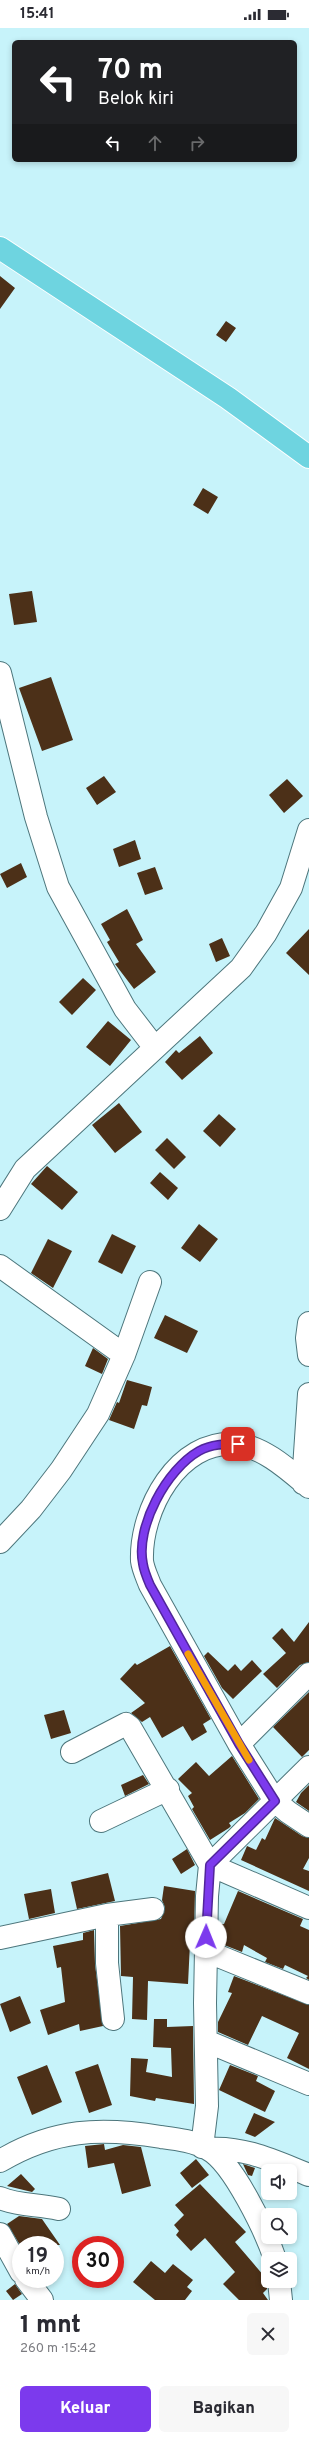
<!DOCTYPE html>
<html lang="id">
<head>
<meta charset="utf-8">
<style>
  :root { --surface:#fff; --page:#f7f7f7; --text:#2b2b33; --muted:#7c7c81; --accent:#7c3aed }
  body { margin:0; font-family:Overpass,sans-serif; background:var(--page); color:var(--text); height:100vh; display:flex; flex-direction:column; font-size:15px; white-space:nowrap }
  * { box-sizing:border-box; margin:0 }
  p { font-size:13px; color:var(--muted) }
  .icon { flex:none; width:22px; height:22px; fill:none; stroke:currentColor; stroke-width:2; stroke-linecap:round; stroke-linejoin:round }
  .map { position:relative; height:2272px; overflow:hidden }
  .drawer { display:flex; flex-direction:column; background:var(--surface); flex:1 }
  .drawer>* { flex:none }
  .banner { position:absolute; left:12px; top:12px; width:285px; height:122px; border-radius:6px; box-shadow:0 2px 6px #0003; background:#202124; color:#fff; overflow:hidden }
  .buttons { position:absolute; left:261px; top:2136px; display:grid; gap:8px }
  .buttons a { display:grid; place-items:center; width:36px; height:36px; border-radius:6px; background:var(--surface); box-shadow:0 2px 6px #0003; font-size:20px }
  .speed { position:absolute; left:12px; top:2208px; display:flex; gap:8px; font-size:20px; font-weight:700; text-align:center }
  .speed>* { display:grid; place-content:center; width:52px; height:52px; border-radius:50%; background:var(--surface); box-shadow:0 2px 6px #0003; line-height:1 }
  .speed small { font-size:10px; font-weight:400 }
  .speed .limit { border:6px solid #d22; background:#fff; color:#111 }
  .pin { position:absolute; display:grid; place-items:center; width:34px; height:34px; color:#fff; margin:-17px; border-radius:8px; box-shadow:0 2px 6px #0006 }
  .me { position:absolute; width:44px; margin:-22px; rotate:1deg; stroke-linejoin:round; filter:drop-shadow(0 0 3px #0008) }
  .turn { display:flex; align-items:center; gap:14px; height:84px; padding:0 20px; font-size:18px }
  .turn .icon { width:52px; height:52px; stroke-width:2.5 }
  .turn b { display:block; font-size:28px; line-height:34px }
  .lanes { display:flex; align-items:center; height:38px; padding:0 20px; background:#0003; justify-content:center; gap:20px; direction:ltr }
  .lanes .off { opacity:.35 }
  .round { display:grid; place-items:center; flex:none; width:42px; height:42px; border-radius:6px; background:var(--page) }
  .overview { display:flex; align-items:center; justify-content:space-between; height:68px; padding:0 20px }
  h1 { font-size:24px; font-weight:800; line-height:30px }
  .button { display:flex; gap:8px; margin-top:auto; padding:8px 20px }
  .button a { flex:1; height:46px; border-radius:6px; background:var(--accent); color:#fff; font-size:16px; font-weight:800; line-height:46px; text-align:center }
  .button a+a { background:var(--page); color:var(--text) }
  .status { display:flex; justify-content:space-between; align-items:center; height:28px; padding:0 20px; background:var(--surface); direction:ltr }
  .status svg { height:11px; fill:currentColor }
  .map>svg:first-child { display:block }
</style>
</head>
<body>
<div class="status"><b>15:41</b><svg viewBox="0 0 49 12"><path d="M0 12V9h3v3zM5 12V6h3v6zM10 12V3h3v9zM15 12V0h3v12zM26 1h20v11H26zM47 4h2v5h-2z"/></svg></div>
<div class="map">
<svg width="309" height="2272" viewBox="0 0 309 2272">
  <rect width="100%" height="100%" fill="#c7f3fa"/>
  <path fill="#4c3018" d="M0 248 15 260 0 281Z
    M226 293 236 300 226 314 216 307Z
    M203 460 218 469 208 486 193 477Z
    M32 563 37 594 14 597 9 566Z
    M51 649 73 712 42 723 19 660Z
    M104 748 116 764 97 777 86 760Z
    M287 751 303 768 284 785 269 767Z
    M135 812 141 831 119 839 113 821Z
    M21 835 27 849 7 860 0 846Z
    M155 839 163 861 145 867 137 845Z
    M127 881 143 912 136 916 156 944 134 961 115 936 119 934 107 914 110 912 101 896Z
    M309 901V947L286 925Z
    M222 910 230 928 216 934 209 916Z
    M83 950 96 962 72 987 59 974Z
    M108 993 131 1012 110 1038 86 1019Z
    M200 1008 213 1025 182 1052 165 1034 176 1022 179 1025Z
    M119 1075 142 1104 115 1125 92 1097Z
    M219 1086 236 1101 220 1119 203 1103Z
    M167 1110 186 1129 174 1141 155 1122Z
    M47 1138 78 1164 62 1182 31 1156Z
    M160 1144 178 1160 168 1172 150 1155Z
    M199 1196 218 1211 200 1234 181 1220Z
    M112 1206 136 1218 122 1246 98 1234Z
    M48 1211 72 1223 53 1260 31 1245Z
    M165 1287 198 1303 187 1325 154 1310Z
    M93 1320 108 1331 102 1346 85 1338Z
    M127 1352 152 1359 147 1378 142 1377 134 1401 109 1392 117 1374 119 1375Z
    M309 1594V1634L300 1637 277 1660 263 1646 286 1625 272 1610 282 1600 294 1614Z
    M170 1618 211 1691 203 1696 207 1704 192 1713 183 1698 162 1710 150 1689 142 1694 131 1685 145 1675 120 1651 135 1635 137 1637Z
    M208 1624 228 1643 235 1636 241 1643 252 1632 262 1643 233 1671 222 1660 204 1628Z
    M309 1664V1722L302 1729 273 1699Z
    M64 1682 71 1705 51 1711 44 1687Z
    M232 1728 259 1771 245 1785 229 1795 231 1798 229 1800 210 1812 192 1781 194 1779 188 1768 192 1765 178 1751 196 1734 209 1748Z
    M143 1747 149 1756 125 1768 121 1757Z
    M309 1757V1783L296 1774 301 1765Z
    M275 1790 302 1808 309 1810V1830L303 1841 309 1843V1863L241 1832 247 1818 256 1822 262 1810 265 1812Z
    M187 1821 195 1837 181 1846 172 1831Z
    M108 1845 115 1873 77 1881 71 1854Z
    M164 1858 195 1863 194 1915H190L188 1956 148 1953 147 1992 132 1991 133 1949 121 1948 120 1898 161 1891 165 1880 162 1872Z
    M51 1861 55 1885 29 1891 24 1866Z
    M238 1863 303 1891 300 1898 309 1902V1952L306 1950 308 1948 285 1937 283 1941 265 1934 267 1930 244 1917 242 1924 219 1915V1896H224Z
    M94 1902 95 1936 103 1998 80 2003 79 1996 48 2007 40 1982 65 1974 61 1939 57 1940 53 1918 83 1912V1905Z
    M234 1948 309 1977V2041L287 2030 299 2005 262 1988 248 2017 218 2004V1994L232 1965 228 1964Z
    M20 1968 31 1995 10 2004 0 1976Z
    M154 1991H167V1999L193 1998 194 2076 156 2070 155 2073 130 2068 131 2030 148 2031 146 2044 172 2049 171 2020 153 2019Z
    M98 2036 112 2077 89 2085 75 2044Z
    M47 2037 62 2074 32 2087 17 2049Z
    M230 2037 258 2048 256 2053 275 2063 265 2084 219 2062Z
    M254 2085 275 2094 255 2109 245 2105Z
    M104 2116 105 2122 123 2117 141 2119 151 2158 122 2166 114 2135 88 2140 85 2118Z
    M196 2131 209 2147 192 2160 180 2145Z
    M243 2136 255 2140 252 2148 248 2147Z
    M21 2146 35 2161 32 2164 7 2158Z
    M200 2156 246 2204 235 2214 264 2248 261 2251 267 2258V2261L263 2265 268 2272H239L223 2256 235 2244 205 2210 191 2223 176 2207 179 2203 174 2197 184 2187 175 2177Z
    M19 2188 42 2191 60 2217H20L7 2196Z
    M151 2233 165 2245 173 2236 193 2252 187 2259 192 2263 185 2272H155L133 2254Z
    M15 2256 22 2266 13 2272 6 2263Z"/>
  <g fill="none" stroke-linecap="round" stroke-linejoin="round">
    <defs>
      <path id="minor" d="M0 645 36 789 58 859 125 981 155 1020
        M0 1181 25 1141 241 940 266 905 291 860 309 802
        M0 1238 124 1327
        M309 1295 307 1310 309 1327
        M303 1455 309 1366
        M309 1459C290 1443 263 1418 236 1416 178 1411 140 1482 142 1533 143 1541 147 1549 150 1557L239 1716 275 1773 288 1784 309 1798
        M0 1514 31 1481 61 1442 98 1386 124 1327 150 1254
        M239 1716 309 1646
        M72 1724 126 1696 130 1699 210 1837 309 1880
        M101 1793 168 1761
        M107 1887V1935L113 1991
        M0 1910 107 1887 153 1881
        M206 1923 309 1965
        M206 2013 309 2056
        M202 2119 207 2078 205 1975 207 1868 210 1837 309 1739
        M208 2121C244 2118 276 2134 309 2147
        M0 2133C54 2101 100 2099 161 2109 176 2111 194 2113 208 2121 233 2134 266 2204 275 2231
        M0 2170C19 2178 38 2176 59 2181
        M0 2206 21 2244
        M26 2251 42 2272
        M279 2253 281 2272"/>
      <path id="major" d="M0 220 228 370 309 429"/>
    </defs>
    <use href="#minor" stroke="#4d767c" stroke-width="24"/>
    <use href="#major" stroke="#fff" stroke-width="24"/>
    <use href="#minor" stroke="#fff" stroke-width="22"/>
    <use href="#major" stroke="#6ed4e0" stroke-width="22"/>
  </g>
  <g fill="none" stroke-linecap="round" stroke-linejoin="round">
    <defs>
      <path id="route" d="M206 1909 210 1837 275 1773 239 1716 150 1557C147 1550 144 1543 143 1536 135 1499 167 1441 199 1423 212 1416 224 1416 238 1416"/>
    </defs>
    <use href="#route" stroke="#51269a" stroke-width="10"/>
    <use href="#route" stroke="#7c3aed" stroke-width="7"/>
    <path stroke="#f59e0b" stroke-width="7" d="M188 1626 249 1732"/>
  </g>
</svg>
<div class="buttons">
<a><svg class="icon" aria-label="sound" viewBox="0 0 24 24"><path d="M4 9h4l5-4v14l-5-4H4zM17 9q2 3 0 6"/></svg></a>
<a><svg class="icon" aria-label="search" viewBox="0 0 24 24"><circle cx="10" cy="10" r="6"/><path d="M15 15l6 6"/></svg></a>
<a><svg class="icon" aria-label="layers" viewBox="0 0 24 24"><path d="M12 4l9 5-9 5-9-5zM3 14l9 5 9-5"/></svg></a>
</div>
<div class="speed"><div>19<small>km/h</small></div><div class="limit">30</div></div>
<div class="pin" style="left:238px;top:1416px;background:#d93025"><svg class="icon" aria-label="arrive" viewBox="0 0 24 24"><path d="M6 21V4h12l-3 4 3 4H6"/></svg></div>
<svg class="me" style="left:206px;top:1909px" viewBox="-20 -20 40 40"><circle r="19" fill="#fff"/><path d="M0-13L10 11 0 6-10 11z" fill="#7c3aed"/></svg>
<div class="banner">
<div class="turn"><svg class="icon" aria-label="left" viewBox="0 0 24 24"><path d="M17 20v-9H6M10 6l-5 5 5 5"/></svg><div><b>70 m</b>Belok kiri</div></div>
<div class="lanes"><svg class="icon" aria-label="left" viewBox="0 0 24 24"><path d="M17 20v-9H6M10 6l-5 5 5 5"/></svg><svg class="icon off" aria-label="ahead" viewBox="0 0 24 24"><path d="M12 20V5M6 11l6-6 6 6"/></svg><svg class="icon off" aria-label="right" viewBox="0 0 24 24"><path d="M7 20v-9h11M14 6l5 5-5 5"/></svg></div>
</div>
</div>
<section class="drawer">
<div class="overview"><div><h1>1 mnt</h1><p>260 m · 15:42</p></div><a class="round"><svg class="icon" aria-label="close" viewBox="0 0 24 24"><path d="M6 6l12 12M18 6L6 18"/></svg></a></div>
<div class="button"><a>Keluar</a><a>Bagikan</a></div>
</section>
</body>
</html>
